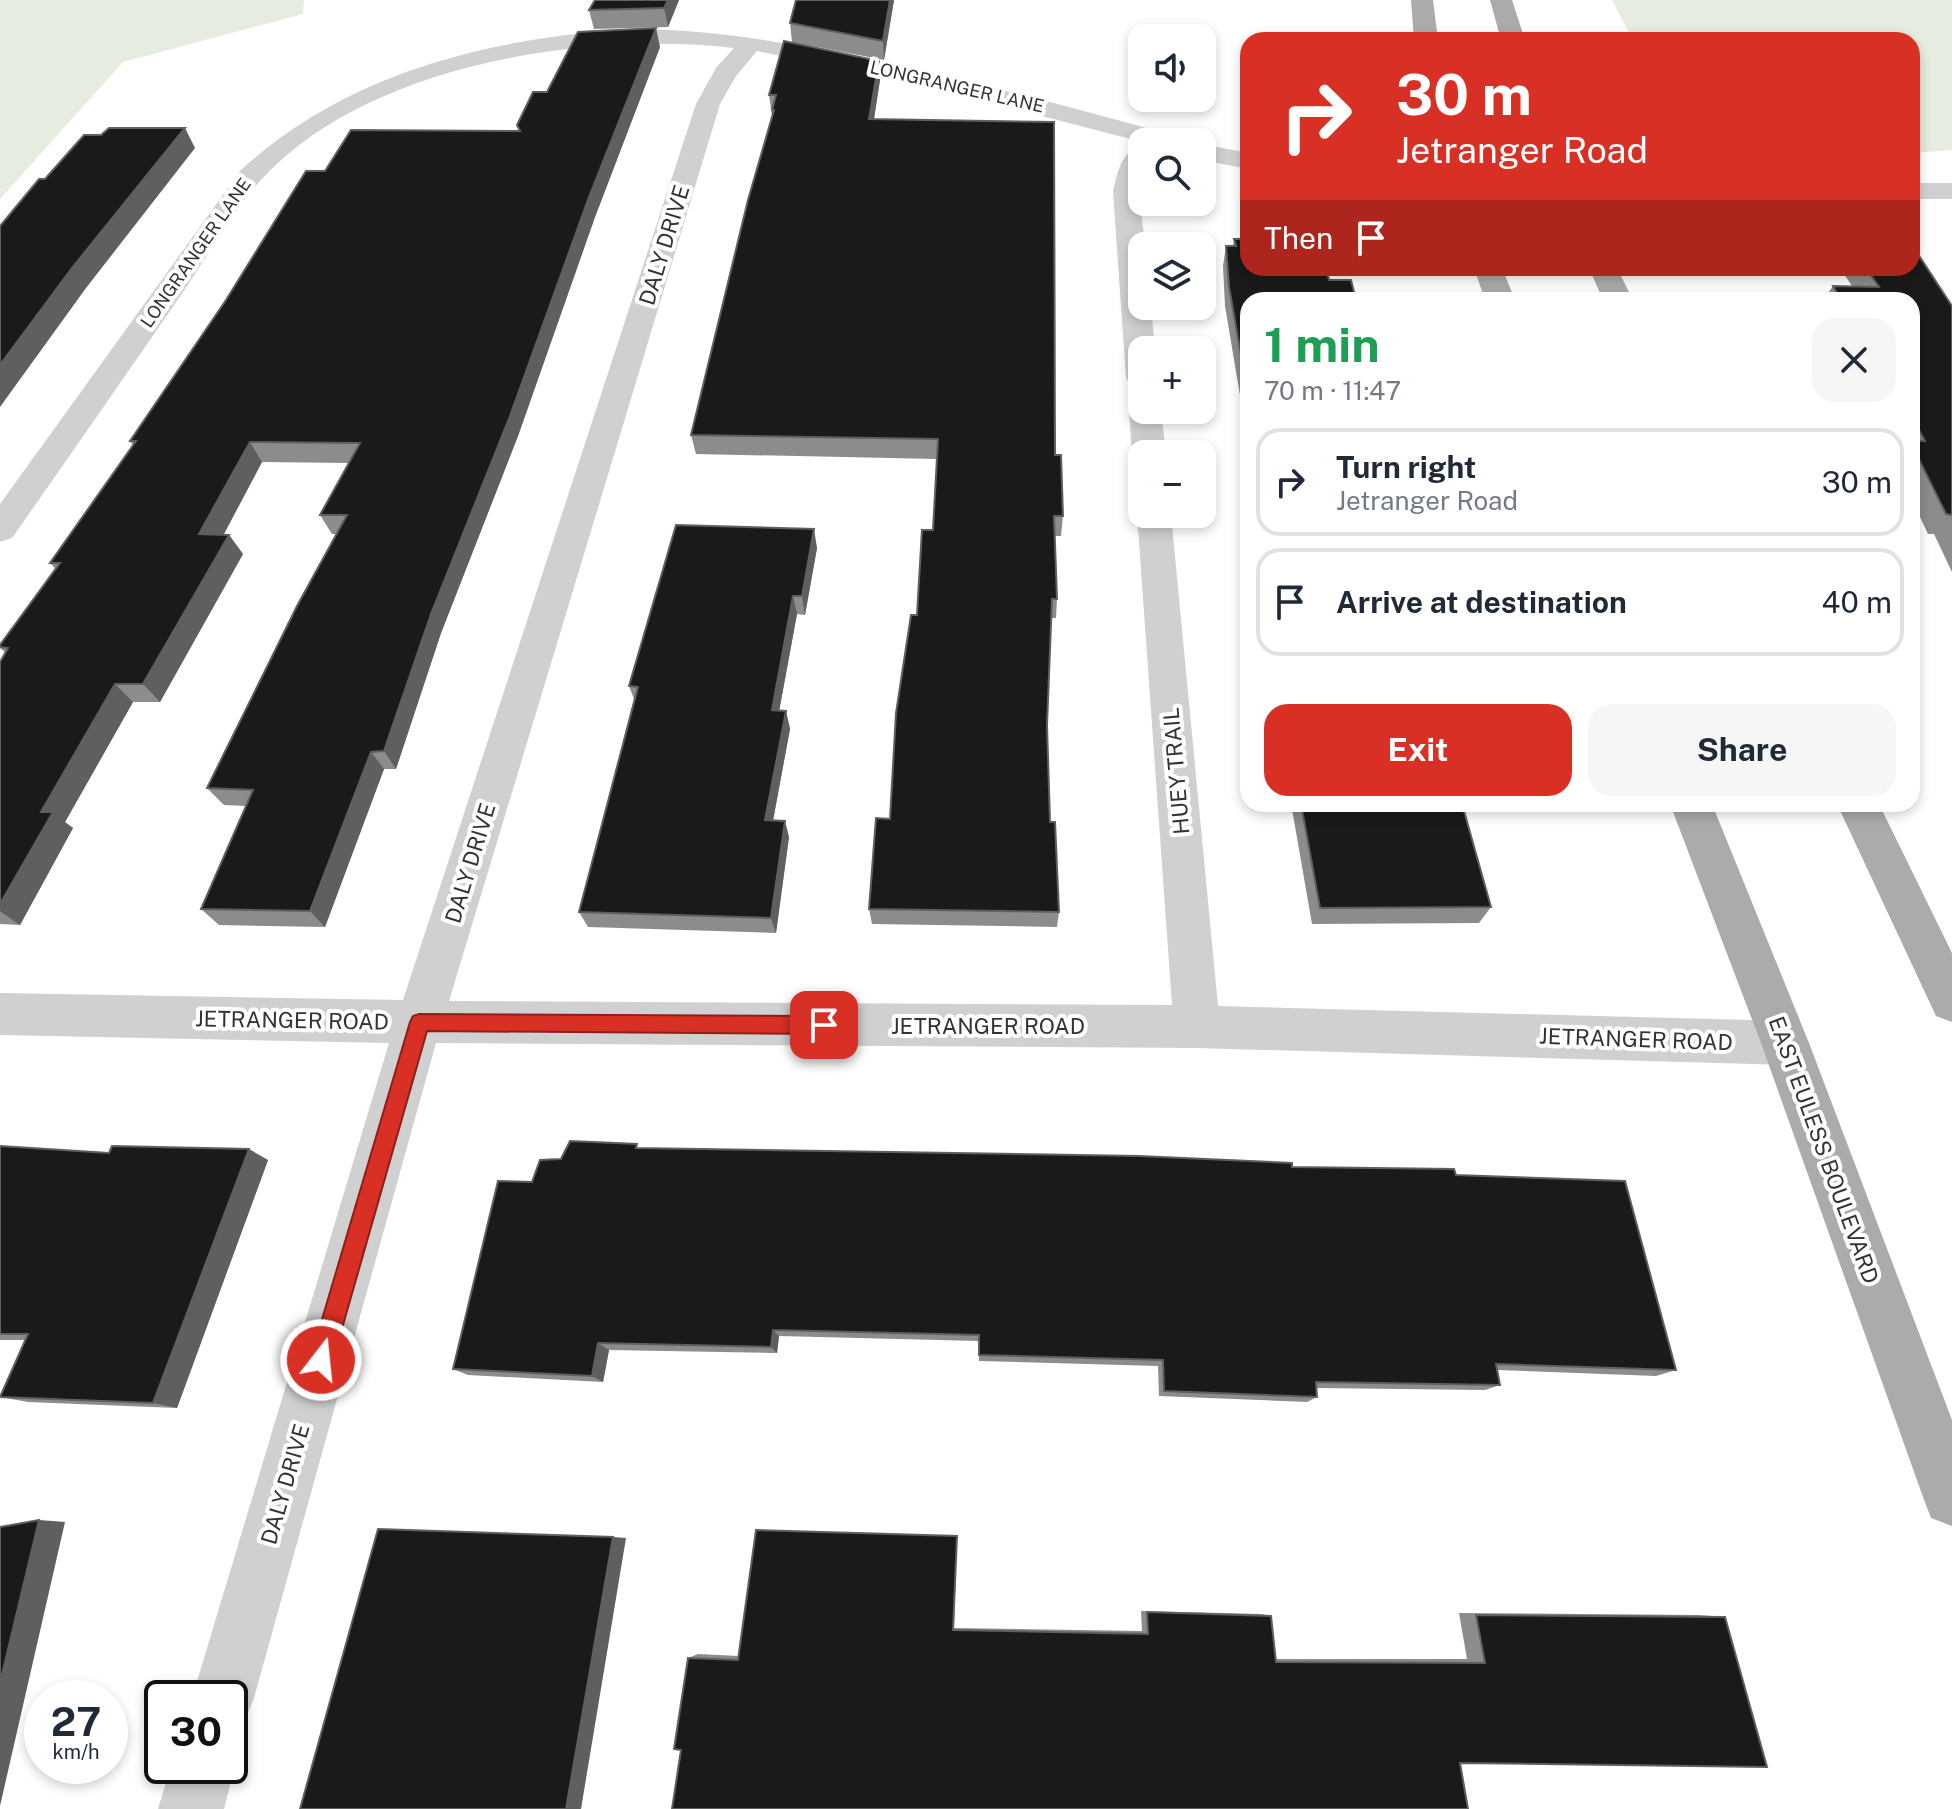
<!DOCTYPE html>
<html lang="en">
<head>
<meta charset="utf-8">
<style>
  :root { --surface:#fff; --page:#f6f6f7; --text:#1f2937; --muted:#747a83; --line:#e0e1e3; --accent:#d93025 }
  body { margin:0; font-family:"Public Sans",sans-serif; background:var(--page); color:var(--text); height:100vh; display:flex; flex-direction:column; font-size:30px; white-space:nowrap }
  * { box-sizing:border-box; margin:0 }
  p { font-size:26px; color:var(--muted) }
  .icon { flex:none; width:44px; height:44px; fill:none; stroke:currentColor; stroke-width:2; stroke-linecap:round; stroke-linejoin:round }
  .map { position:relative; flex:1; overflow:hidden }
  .side { position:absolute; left:1240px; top:292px; width:680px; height:520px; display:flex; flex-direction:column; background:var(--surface); border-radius:24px; box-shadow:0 4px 12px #0003 }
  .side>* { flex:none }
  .hud { position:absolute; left:1240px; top:32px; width:680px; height:244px; border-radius:24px; box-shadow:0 4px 12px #0003; background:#d93025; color:#fff; overflow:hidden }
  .buttons { position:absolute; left:1128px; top:24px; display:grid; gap:16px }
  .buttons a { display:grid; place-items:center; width:88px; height:88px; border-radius:16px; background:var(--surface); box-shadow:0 4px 12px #0003; font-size:40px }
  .speed { position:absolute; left:24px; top:1680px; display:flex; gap:16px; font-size:40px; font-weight:700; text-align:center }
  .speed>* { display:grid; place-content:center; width:104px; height:104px; border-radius:50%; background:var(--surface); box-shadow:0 4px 12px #0003; line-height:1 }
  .speed small { font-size:20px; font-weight:400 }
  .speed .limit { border:4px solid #111; border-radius:12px; background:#fff; color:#111 }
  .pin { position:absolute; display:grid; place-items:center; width:68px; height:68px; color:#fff; margin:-34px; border-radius:16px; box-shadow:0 4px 12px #0006 }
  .me { position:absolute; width:88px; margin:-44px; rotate:16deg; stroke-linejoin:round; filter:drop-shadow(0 0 6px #0008) }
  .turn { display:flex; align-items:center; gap:28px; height:168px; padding:0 24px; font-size:36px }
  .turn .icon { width:104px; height:104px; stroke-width:2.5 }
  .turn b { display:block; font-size:56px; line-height:68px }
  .then { display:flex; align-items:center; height:76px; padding:0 24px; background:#0003; gap:16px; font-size:30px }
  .round { display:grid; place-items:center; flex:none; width:84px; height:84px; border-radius:24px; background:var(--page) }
  .headline { display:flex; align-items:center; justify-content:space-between; height:136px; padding:0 24px }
  h1 { font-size:48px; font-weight:700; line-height:60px; color:#1e9e55 }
  .primary-button { display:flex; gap:16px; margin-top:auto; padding:16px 24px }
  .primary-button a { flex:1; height:92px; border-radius:24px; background:var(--accent); color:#fff; font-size:32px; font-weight:700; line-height:92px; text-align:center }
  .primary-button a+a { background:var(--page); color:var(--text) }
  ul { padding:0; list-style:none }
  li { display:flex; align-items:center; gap:24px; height:108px; margin:0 16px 12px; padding:0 8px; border:4px solid var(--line); border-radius:24px }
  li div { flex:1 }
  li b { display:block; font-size:30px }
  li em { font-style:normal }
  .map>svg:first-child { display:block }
</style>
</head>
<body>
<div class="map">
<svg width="1952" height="1809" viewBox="0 0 1952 1809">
  <rect width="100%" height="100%" fill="#fff"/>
  <path fill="#e6ecdf" d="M0 0H304L303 14 123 62 0 199Z
    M1612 0H1952V150L1912 153V40H1633Z"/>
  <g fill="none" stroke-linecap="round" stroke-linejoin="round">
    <path fill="#d0d0d0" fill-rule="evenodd" d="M630 29C721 29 806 46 895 65 990 86 1084 110 1178 137L1182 142H1142L954 93 757 51 736 76 720 104 449 1001 1172 1005 1137 514 1142 506V514H1171L1218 1006 1785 1021 1802 1028 1809 1043 1802 1058 1785 1065 1197 1048 436 1043 254 1698 245 1720 230 1727V1698H192L389 1043 0 1035V993L403 1000 696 104 716 68 734 48C586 31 365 64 260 181 231 213 206 259 181 295 125 376 69 457 12 538L0 542V504L241 170C346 73 490 38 630 29Z
      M1202 144 1248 153V169L1202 160Z
      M1142 146 1139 191 1145 246H1142V306H1151L1155 350H1142V388L1131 385 1126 378 1113 191C1118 172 1120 152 1142 146Z
      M1912 183H1952V199H1912Z
      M1142 401V410H1161L1166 454H1142V463L1132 454 1129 410 1134 403Z
      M230 1753 235 1766 224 1809H158L171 1766H230Z"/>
    <path fill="#ababab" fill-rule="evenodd" d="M1411 0H1433L1438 40H1414Z
      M1490 0H1512L1525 40H1501Z
      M1474 268H1502L1515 300H1485Z
      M1589 268H1617L1633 300H1603Z
      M1670 804H1712L1809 1043 1952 1420V1526L1931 1518 1923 1497 1761 1043Z
      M1837 804H1879L1952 953V1022L1936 1016Z"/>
  </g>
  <path fill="#8c8c8c" d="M679 0 668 27 594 29 589 10Z
    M894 0 884 60 792 42 790 23Z
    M660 47 595 217 518 436 441 633 396 769H384L325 927 219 925 201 909 246 806 224 805 207 788 336 534H332L320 515 349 463 262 462 223 535H229L243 554 160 702H133L65 822 73 828 20 925 0 924V662L6 653 0 648V645L55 568 50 563 133 445 130 441 325 171 519 131 517 125 547 92Z
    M879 61 880 80 874 119 1055 455 1063 516 1061 536H1055L1057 599 1056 618H1051L1047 725 1050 822 1059 912 1057 927 872 924 869 909 890 819 917 615 933 530 937 459 696 454 691 435 772 116 769 95Z
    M1246 229 1248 300V455L1241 414 1242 407 1225 306 1223 266 1226 246H1233L1234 239H1244Z
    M1840 268H1912L1952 306V572L1934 534H1928L1912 500V300H1823L1833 286H1852Z
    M817 548 805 615 797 614 779 711H786L790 729 773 820 789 837 776 933 588 927 579 912 634 699 629 686Z
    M1287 804H1462L1491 907 1479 923 1312 924 1292 809H1287Z
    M0 1146 109 1153 268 1160 177 1408 28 1402 0 1397 25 1340H0Z
    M641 1148 1292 1167 1456 1175 1676 1370 1656 1376 1497 1370 1500 1385 1485 1390 1316 1388 1317 1397 1307 1402 1159 1396 1158 1366 979 1361V1341L779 1336 777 1353 609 1350 603 1382 468 1375 453 1369 532 1182 561 1159Z
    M957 1536 954 1628 1142 1631 1141 1611 1261 1614 1271 1616 1276 1659H1467L1459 1613 1699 1615 1725 1617 1767 1767 681 1750 688 1658 698 1654 739 1656Z"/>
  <path fill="#5f5f5f" d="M668 0H679L668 27 664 8Z
    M890 0H894L884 60 883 41Z
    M656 28 660 47 595 217 518 436 441 633 396 769 384 751 431 614 589 197Z
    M879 61 880 80 871 138 869 119Z
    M185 128 195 148 86 288 0 407V365L72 268Z
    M250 442 262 462 214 553 199 534Z
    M814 529 817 548 805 615 802 596Z
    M229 535 243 554 160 702 143 684Z
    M793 596 797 614 776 728 772 710Z
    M115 684 133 702 65 822 73 828 20 925 0 911V904L41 812Z
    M786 711 790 729 770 837 765 820Z
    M371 752 384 769 325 927 310 911Z
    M785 821 789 837 776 933 771 918Z
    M249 1149 268 1160 177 1408 153 1403Z
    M773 1330 779 1336 777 1353 771 1347Z
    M598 1343 609 1350 603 1382 592 1376Z
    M39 1520 65 1522 0 1806V1683Z
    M613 1537 626 1538 581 1809H566Z"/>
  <path fill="#1a1a1a" stroke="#5f5f5f" stroke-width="2" d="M595 0H668L664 8 589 10Z
    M796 0H890L883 41 790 23Z
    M656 28 589 197 510 416 431 614 384 751 371 752 310 911 201 909 253 790 207 788 297 606 347 515H320L360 443 250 442 199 534 229 535 143 684H115L41 812H53L0 904V662L8 648 0 647V645L60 563H50L136 441H130L226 300 306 171H325L351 130 520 131 517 125 533 92H547L578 32Z
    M784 41 879 61 869 119 1054 122 1055 455H1061L1063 516H1054L1057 599H1052L1047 725 1050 822H1055L1059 912 869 909 876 818 890 819 896 713 911 615H917L922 530H933L938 439 691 435 748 200 774 110H772L776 95H769Z
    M109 128H185L72 268 0 365V226L39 179H45L84 135H101Z
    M1246 229H1248V268H1326L1329 280H1351L1356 300H1248V410L1245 394H1248L1229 287 1226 246H1236L1234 239H1245Z
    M1912 245 1952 306V515L1946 514 1912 445V440L1925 441 1912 417V300H1841L1833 286 1879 287 1866 268H1912Z
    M676 525 814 529 802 596H793L772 710 786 711 765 820 785 821 771 918 579 912 638 687 629 686Z
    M1301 804H1462L1491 907 1320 908Z
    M570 1141 637 1144 636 1148 1139 1156 1292 1163V1167L1454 1169 1456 1175 1625 1181 1676 1370 1496 1364 1500 1385 1316 1382 1317 1397 1164 1391 1163 1360 979 1355V1335L773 1330 771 1347 598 1343 592 1376 453 1369 498 1181 532 1182 540 1160 561 1159Z
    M0 1146 109 1153 112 1146 249 1149 153 1403 0 1397 28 1334H0Z
    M39 1520 0 1683V1527Z
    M378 1529 613 1537 566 1809H300Z
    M756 1530 957 1536 953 1630 1148 1634 1147 1612 1271 1616 1276 1662 1485 1663 1476 1615 1725 1617 1767 1767 1460 1763 1468 1809H672L681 1750 674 1749 688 1658 738 1660Z"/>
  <path fill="#d93025" stroke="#8d1f18" stroke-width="2" d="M419 1014 824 1016 831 1019 834 1025 831 1031 824 1034 427 1031 333 1360 329 1368 321 1372 313 1368 310 1360 410 1022 413 1016Z"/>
  <g text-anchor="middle" stroke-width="8" stroke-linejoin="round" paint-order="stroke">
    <g font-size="18" fill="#333" stroke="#fff">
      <text transform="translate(957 87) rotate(13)" y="6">LONGRANGER LANE</text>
      <text transform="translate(196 253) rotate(-55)" y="6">LONGRANGER LANE</text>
    </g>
    <g font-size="22" fill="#333" stroke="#fff">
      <text transform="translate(664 245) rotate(-73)" y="8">DALY DRIVE</text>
      <text transform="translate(1176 771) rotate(-95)" y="8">HUEY TRAIL</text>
      <text transform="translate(470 863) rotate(-73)" y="8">DALY DRIVE</text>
      <text transform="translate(292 1020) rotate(1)" y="8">JETRANGER ROAD</text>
      <text x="988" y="1034">JETRANGER ROAD</text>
      <text transform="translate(1636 1039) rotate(2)" y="8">JETRANGER ROAD</text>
      <text transform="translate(1824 1150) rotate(70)" y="8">EAST EULESS BOULEVARD</text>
      <text transform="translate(285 1484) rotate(-74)" y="8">DALY DRIVE</text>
    </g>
  </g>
</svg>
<div class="buttons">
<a><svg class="icon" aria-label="sound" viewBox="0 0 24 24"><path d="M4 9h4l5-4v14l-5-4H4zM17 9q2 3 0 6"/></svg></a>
<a><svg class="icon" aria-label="search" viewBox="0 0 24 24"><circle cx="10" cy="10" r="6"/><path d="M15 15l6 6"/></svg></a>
<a><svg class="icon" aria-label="layers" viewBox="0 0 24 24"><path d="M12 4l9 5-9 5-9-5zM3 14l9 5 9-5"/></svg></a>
<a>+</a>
<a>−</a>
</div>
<div class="speed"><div>27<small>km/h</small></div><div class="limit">30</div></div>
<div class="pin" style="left:824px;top:1025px;background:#d93025"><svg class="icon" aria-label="arrive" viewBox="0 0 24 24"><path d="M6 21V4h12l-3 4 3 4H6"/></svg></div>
<svg class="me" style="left:321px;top:1360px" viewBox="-20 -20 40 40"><circle r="17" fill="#d93025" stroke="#fff" stroke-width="3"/><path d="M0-11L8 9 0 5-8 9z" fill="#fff"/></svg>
<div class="hud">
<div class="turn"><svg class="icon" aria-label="right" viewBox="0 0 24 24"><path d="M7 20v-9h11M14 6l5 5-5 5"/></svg><div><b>30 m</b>Jetranger Road</div></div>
<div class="then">Then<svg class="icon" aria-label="arrive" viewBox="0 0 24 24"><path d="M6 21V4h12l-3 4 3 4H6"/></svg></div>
</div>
<section class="side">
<div class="headline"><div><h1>1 min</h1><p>70 m · 11:47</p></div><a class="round"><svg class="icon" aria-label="close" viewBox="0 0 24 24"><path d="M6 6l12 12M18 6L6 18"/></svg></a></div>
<ul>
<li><svg class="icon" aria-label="right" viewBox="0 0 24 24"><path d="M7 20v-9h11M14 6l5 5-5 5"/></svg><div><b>Turn right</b><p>Jetranger Road</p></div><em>30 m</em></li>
<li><svg class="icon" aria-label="arrive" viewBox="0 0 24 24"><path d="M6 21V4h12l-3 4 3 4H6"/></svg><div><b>Arrive at destination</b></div><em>40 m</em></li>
</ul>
<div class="primary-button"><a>Exit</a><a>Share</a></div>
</section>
</div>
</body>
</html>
